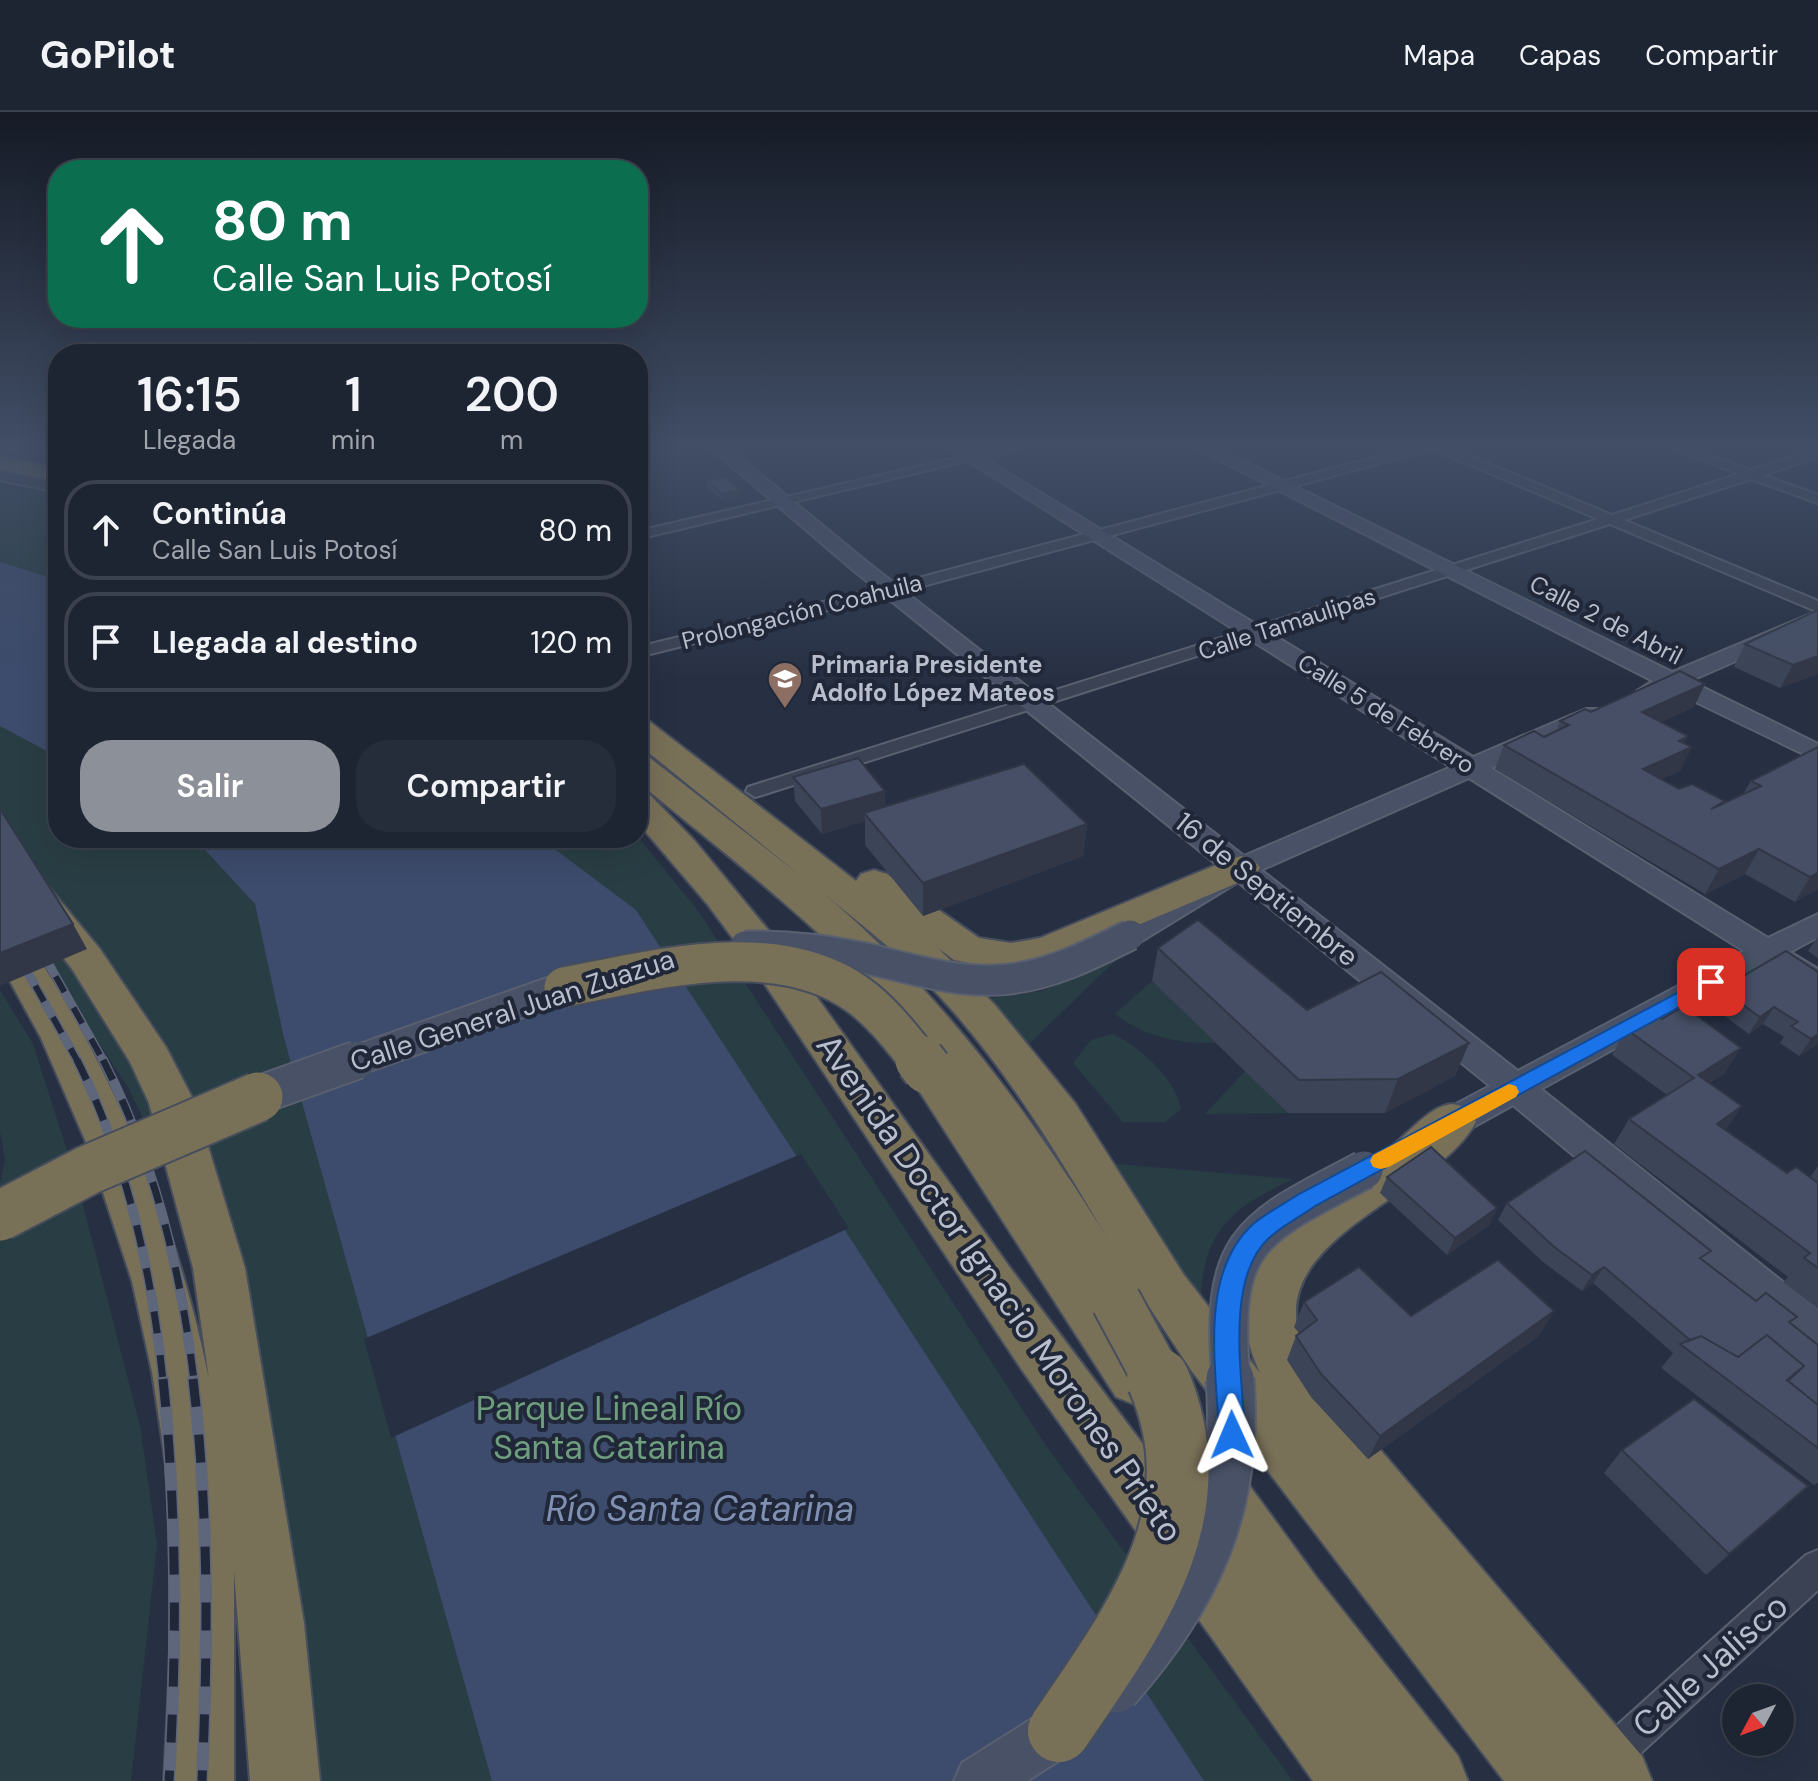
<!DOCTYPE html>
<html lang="es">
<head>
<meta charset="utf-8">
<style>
  :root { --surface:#1d2432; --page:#252c3a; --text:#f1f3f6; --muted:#a0a4ac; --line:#3b414d; --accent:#8c9099 }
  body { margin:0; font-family:"DM Sans",sans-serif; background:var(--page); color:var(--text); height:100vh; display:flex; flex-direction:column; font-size:30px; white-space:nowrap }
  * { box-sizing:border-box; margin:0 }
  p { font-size:26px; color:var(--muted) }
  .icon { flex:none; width:44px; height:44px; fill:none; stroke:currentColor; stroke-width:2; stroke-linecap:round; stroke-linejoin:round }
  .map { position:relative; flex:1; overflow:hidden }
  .panel { position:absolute; left:48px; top:232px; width:600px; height:504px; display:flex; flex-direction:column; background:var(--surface); border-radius:32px; box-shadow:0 8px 32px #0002,0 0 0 2px var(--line) }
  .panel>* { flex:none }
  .hud { position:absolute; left:48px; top:48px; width:600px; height:168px; border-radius:32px; box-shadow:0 8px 32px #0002,0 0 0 2px var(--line); background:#0b6e4f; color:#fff; overflow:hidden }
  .needle { width:52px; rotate:229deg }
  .buttons { position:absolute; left:1722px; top:1572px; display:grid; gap:16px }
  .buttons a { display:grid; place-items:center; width:72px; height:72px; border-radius:50%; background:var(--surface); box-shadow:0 8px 32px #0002,0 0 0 2px var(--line); font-size:40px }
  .pin { position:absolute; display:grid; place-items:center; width:68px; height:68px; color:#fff; margin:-34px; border-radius:16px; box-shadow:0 4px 12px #0006 }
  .me { position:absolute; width:88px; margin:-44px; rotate:359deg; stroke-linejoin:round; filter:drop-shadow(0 0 6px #0008) }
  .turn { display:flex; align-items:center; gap:28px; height:168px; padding:0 32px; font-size:36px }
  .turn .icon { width:104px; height:104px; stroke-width:2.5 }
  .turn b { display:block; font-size:56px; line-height:68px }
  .eta { display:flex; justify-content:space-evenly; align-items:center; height:136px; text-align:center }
  .eta b { font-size:48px; font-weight:600; line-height:56px }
  .cta { display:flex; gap:16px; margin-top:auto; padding:16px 32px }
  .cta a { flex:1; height:92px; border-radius:32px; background:var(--accent); color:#fff; font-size:32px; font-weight:600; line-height:92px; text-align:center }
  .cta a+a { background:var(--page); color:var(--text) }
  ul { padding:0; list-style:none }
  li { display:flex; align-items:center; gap:24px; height:100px; margin:0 16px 12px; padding:0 16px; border:4px solid var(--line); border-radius:32px }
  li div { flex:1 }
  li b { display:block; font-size:30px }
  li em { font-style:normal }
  header { display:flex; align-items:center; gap:48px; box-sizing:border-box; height:112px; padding:0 40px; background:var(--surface); border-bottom:2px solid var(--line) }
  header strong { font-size:38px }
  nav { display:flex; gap:44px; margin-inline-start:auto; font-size:28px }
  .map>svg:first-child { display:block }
</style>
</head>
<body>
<header>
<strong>GoPilot</strong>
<nav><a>Mapa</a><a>Capas</a><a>Compartir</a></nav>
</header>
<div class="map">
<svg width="1818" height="1669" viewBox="0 0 1818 1669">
  <rect width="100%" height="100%" fill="#273043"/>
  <path fill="#293e44" d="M0 367 58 380V726L638 725 699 800 1046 1334 1293 1669H250L266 1548 197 1135 159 1040 128 975 18 810 0 788Z
    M1117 847 1028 933 986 887 1042 879Z
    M1152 869 1216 931C1177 931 1147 926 1115 902Z
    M0 878 33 932 77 1070 140 1314 157 1433 131 1669H0V1073L5 1047 0 1019Z
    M1113 922C1141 936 1175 966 1181 997L1165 1010H1123L1073 951 1091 928Z
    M1245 959 1288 1001 1205 1002Z
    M1103 1051 1293 1067C1223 1100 1201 1123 1200 1203Z"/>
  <path fill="#3d4b6c" d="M0 450 58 468V645L0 614Z
    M194 726H540L636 798 1204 1669H492L284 926 255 792Z"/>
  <path fill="#273043" d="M801 1042 849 1116 391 1326 364 1227Z"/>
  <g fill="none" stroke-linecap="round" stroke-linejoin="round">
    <defs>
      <path id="street" d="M1008 334H1029L638 427V419Z
        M1417 334H1446L1612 403 1739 362 1666 334H1683L1751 358 1818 337V345L1763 363 1818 383V391L1751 367 1624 408 1818 489V500L1610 412 762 683 755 685 746 679 748 675 1598 407 1433 337 897 481 638 545V535L888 474Z
        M0 360 58 372V380L0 368Z
        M1818 1438V1478L1619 1661 1606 1667 1593 1661 1587 1648 1593 1635 1806 1443Z"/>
      <path id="secondary" d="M0 334H15V335L7 340 1 339Z
        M708 334H726L867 450 1244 744 1451 655 945 334H964L1473 645 1586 597H1602L1606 602 1602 607 1491 656 1768 826 1818 802V825L1790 840 1818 857V882L1807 879 1766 853 1541 977 1818 1198V1240L1804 1235 1513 993 1448 1029 1436 1033 1424 1029 1419 1019 1424 1009 1490 974 1238 770 1140 830 1130 833 1120 830 1115 823 1120 816 1221 756 853 458ZM1469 666 1744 839 1518 959 1261 758Z
        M1192 334H1213L1672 560 1818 499V513L1690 569 1818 632V649L1671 578 1649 586 1641 584 1637 579 1653 569Z
        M1059 1594 1077 1601 1084 1619 1077 1637 1027 1669H954L962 1651 1041 1601Z"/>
      <path id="highway" d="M0 344 58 356V370L0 358Z
        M638 606 649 609 856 769 861 762 874 758 887 762 979 826 1011 831 1040 826 1228 748 1241 744 1254 748 1260 756 1254 764 1048 851 1011 859 954 848 938 836 995 893 1075 991 1184 1163 1260 1261C1207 1146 1307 1094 1387 1038 1406 1025 1428 994 1452 992 1457 992 1464 996 1469 997L1476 1010C1437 1084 1261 1126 1302 1231 1311 1253 1328 1274 1342 1293L1642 1644 1652 1669H1504L1191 1258 1136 1175 1142 1189 1135 1205 1127 1208 1156 1249 1164 1267 1156 1285 1136 1293 1116 1285 905 957 911 945 932 942C848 835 742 756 638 670V643L650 646 801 764 638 632ZM824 782C857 809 892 836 922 866 998 942 1054 1036 1109 1129 1029 1000 941 880 824 782Z
        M638 680 650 683 694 728 774 825 1008 1153 1212 1424 1188 1389 1180 1368 1188 1347 1209 1339 1230 1347 1317 1466 1458 1644 1468 1669H1313L1022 1258 746 844 708 793 638 711Z
        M0 729 13 732 100 837 166 935 195 991 245 1156 304 1511 320 1669H250L234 1459V1669H164L170 1551 171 1432 166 1353 152 1260 132 1169 88 1035 41 926 0 851V809C24 816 38 845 51 866 125 987 181 1128 209 1267L193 1156 149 991 130 950 72 857 0 765Z"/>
    </defs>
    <use href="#street" stroke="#596070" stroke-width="4"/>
    <use href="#secondary" stroke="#596070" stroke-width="4"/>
    <use href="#highway" stroke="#464d5d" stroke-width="4"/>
    <use href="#street" fill="#3b4253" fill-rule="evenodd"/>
    <use href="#secondary" fill="#495166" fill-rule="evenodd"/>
    <use href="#highway" fill="#797058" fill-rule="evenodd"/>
    <defs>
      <path id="rail-far2" d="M0 811 78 950
        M38 833 104 950"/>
      <path id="rail-far1" d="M77 948C126 1046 152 1160 163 1269
        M103 948C154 1047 181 1159 194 1269"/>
      <path id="rail" d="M163 1267C177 1401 177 1534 169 1669
        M193 1267C209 1401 208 1534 202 1669"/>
    </defs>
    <use href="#rail-far2" stroke="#5d667a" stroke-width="9"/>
    <use href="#rail-far1" stroke="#5d667a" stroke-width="10"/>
    <use href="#rail" stroke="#5d667a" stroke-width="12"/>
    <use href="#rail-far2" stroke="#202738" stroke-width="6" stroke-dasharray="18" stroke-linecap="butt"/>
    <use href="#rail-far1" stroke="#202738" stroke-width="7" stroke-dasharray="22" stroke-linecap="butt"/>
    <use href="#rail" stroke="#202738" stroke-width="9" stroke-dasharray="28" stroke-linecap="butt"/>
    <defs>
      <path id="secondary-bridge-far2" d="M745 834C784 833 822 837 860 845 910 856 959 873 1010 867 1053 862 1092 842 1130 823
        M352 950 585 868"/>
      <path id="secondary-bridge-far1" d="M242 989 357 948
        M1231 1269C1220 1129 1246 1119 1364 1058"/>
      <path id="secondary-bridge" d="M1116 1577C1198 1485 1240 1392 1230 1267"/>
      <path id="highway-bridge-far2" d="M564 875C655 858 776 824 858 883 883 901 902 927 921 950"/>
      <path id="highway-bridge-far1" d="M920 948 927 957
        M0 1104 88 1058 258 985
        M1116 1189 1159 1269"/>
      <path id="highway-bridge" d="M1059 1619C1132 1511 1217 1403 1158 1267"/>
    </defs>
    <use href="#secondary-bridge-far2" stroke="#596070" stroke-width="33" stroke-linecap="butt"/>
    <use href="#secondary-bridge-far1" stroke="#596070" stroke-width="41" stroke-linecap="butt"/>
    <use href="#secondary-bridge" stroke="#596070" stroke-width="51" stroke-linecap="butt"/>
    <use href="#highway-bridge-far2" stroke="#464d5d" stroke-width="43" stroke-linecap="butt"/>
    <use href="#highway-bridge-far1" stroke="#464d5d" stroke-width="53" stroke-linecap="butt"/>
    <use href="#highway-bridge" stroke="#464d5d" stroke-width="66" stroke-linecap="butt"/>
    <use href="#secondary-bridge-far2" stroke="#495166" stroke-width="29"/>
    <use href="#secondary-bridge-far1" stroke="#495166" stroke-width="37"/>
    <use href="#secondary-bridge" stroke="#495166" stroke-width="47"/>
    <use href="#highway-bridge-far2" stroke="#797058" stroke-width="39"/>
    <use href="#highway-bridge-far1" stroke="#797058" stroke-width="49"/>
    <use href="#highway-bridge" stroke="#797058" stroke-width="62"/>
  </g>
  <path fill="#3c4457" d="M707 369 741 378V384L723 388 707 376Z
    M1818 498V562L1780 576 1734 555 1745 532Z
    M1694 595 1661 610 1684 631 1680 659 1661 667 1679 677 1724 691 1743 682 1751 669 1818 636V777L1795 790 1745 762 1705 782 1495 657 1504 633 1544 625 1556 620 1560 609 1591 600Z
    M793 665 885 679V694L1087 712 1083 744 923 804 865 733V709L822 722 795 689Z
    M1818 824V846L1808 839Z
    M1158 836 1307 898 1469 931 1455 964 1385 1001H1288L1152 869Z
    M1786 839 1818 932 1799 944 1780 931 1784 925 1763 912 1749 922 1711 894 1721 877Z
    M1626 917 1725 961 1709 971 1726 1018 1787 1061 1810 1065 1818 1054V1197L1783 1170 1788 1165 1614 1032 1629 1007 1667 983 1612 943Z
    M1387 1065 1497 1096 1489 1113 1447 1143 1380 1081Z
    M1507 1091 1704 1149 1756 1189 1791 1212 1818 1233V1371L1814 1373 1661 1256 1673 1241 1593 1171 1582 1179 1543 1150 1498 1108Z
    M1304 1190 1411 1204 1539 1224 1368 1347 1311 1285 1287 1248 1296 1224 1299 1221 1294 1215Z
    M1622 1338 1784 1396 1706 1463 1604 1361Z"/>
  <path fill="#313747" d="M741 378V384L723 388 722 382Z
    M1818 544V562L1780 576 1793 553Z
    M1705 572 1694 595 1631 623 1642 600Z
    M1688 624 1679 641 1692 635 1680 659 1632 681 1643 657Z
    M885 679 886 703 864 701 865 709 822 722 821 697Z
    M1087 712 1083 744 923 804V771Z
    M1759 737 1745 762 1705 782 1719 757Z
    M1818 761V777L1795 790 1810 765Z
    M73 812 87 837 0 874V841Z
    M1774 895 1763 912 1749 922 1760 905Z
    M1818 922V932L1799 944 1811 927Z
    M1469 931 1455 964 1385 1001 1398 967Z
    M1741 936 1725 961 1682 989 1698 963Z
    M1742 994 1725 1019 1717 1012Z
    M1497 1096 1489 1113 1447 1143 1455 1126Z
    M1604 1155 1593 1171 1582 1179 1592 1163Z
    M1554 1199 1539 1224 1368 1347 1380 1324Z
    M1808 1374 1784 1396 1706 1463 1729 1442Z"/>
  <path fill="#464f65" stroke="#313747" stroke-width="2" d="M724 365 741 378 722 382 707 369Z
    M1818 498V544L1793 553 1745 532Z
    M1680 559 1705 572 1642 600 1688 624 1679 629 1692 635 1643 657 1679 677 1692 672 1725 689 1711 697 1761 674 1751 669 1818 635V761L1810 765 1759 737 1719 757 1504 633 1534 619 1544 625 1569 613 1560 609 1585 597 1591 600Z
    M858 646 885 679 821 697 793 665Z
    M1024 652 1087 712 923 771 864 701Z
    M0 697 73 812 0 841Z
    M1198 808 1307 898 1381 860 1469 931 1398 967 1299 968 1158 836Z
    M1786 839 1818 860V922L1811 927 1791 914 1798 910 1774 895 1760 905 1721 877Z
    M1684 894 1741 936 1698 963 1742 994 1717 1012 1787 1061 1796 1055 1818 1071V1156L1804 1146 1810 1141 1629 1007 1694 966 1626 917 1655 901 1662 907Z
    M1431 1035 1497 1096 1455 1126 1387 1065Z
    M1585 1039 1711 1139 1700 1146 1756 1189 1766 1181 1797 1205 1789 1210 1818 1233V1293L1788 1269 1804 1254 1767 1223 1738 1245 1701 1224 1690 1228 1604 1155 1592 1163 1553 1134 1507 1091Z
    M1498 1148 1554 1199 1380 1324 1321 1262 1296 1224 1317 1208 1304 1190 1359 1155 1411 1204Z
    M1767 1223 1804 1254 1787 1268 1818 1293V1336L1680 1232 1701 1224 1738 1245Z
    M1694 1287 1808 1374 1729 1442 1622 1338Z"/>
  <linearGradient id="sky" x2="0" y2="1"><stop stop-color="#151a25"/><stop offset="0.59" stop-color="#414e66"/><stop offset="1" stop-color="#414e66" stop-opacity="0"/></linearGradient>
  <rect width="1818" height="567" fill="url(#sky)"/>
  <path fill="#1a73e8" stroke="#114b97" stroke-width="2" d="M1711 863 1718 865 1721 870 1718 874 1315 1094C1300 1105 1282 1114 1269 1126 1224 1167 1243 1268 1245 1323L1241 1332 1232 1336 1223 1332 1219 1323C1217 1258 1198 1163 1252 1113 1266 1101 1284 1092 1299 1082Z"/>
  <path fill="#f59e0b" d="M1509 972 1516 974 1519 980 1516 985 1389 1055 1381 1057 1373 1055 1370 1049 1373 1043Z"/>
  <defs>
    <symbol id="school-pin" viewBox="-11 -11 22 30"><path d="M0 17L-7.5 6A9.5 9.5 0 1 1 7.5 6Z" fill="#8d6e63" stroke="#202738"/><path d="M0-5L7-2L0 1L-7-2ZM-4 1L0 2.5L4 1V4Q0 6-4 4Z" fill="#fff"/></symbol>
  </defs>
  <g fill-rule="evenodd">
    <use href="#school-pin" x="765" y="547" width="40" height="54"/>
  </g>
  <g text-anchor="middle" stroke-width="8" stroke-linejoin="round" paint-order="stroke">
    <g font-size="24" fill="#b8becc" stroke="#202738">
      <text transform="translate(802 500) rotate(-14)" y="8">Prolongación Coahuila</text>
      <text transform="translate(1606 508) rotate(27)" y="8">Calle 2 de Abril</text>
      <text transform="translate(1287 512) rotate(-18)" y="8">Calle Tamaulipas</text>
      <text transform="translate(1386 602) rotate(32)" y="8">Calle 5 de Febrero</text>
    </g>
    <g font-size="24" font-weight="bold" fill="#b8becc" stroke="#202738" text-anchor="start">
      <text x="811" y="561">Primaria Presidente<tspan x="811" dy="28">Adolfo López Mateos</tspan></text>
    </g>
    <g font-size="28" fill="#b8becc" stroke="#202738">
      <text transform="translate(1267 777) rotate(39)" y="10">16 de Septiembre</text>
      <text transform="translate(512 898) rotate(-18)" y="10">Calle General Juan Zuazua</text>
    </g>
    <g font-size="34" fill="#b8becc" stroke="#202738">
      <text transform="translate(1000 1176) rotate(55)" y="12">Avenida Doctor Ignacio Morones Prieto</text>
      <text transform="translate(1710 1553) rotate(-42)" y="12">Calle Jalisco</text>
    </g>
    <g font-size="34" fill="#6f9e7f" stroke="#202738">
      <text x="609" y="1308">Parque Lineal Río<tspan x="609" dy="39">Santa Catarina</tspan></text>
    </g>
    <g font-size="36" font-style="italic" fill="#8090b3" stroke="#202738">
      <text x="700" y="1409">Río Santa Catarina</text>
    </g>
  </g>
</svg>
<div class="buttons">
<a><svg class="needle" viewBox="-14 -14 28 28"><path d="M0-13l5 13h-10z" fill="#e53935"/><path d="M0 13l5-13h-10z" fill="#a0a4ac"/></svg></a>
</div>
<div class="pin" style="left:1711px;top:870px;background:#d93025"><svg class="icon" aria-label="arrive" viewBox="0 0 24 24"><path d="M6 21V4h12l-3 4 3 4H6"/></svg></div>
<svg class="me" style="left:1232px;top:1323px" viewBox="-20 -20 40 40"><path d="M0-17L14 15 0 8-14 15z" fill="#1a73e8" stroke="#fff" stroke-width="4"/></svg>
<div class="hud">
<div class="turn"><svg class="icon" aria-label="ahead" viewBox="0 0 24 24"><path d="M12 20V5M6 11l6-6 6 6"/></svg><div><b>80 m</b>Calle San Luis Potosí</div></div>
</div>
<section class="panel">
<div class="eta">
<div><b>16:15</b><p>Llegada</p></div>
<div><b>1</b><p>min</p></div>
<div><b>200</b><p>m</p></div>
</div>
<ul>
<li><svg class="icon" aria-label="ahead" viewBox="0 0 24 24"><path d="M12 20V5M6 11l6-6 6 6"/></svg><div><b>Continúa</b><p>Calle San Luis Potosí</p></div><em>80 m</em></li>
<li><svg class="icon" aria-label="arrive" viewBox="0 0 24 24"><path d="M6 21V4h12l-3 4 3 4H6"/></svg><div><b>Llegada al destino</b></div><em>120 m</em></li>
</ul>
<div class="cta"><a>Salir</a><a>Compartir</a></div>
</section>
</div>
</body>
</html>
